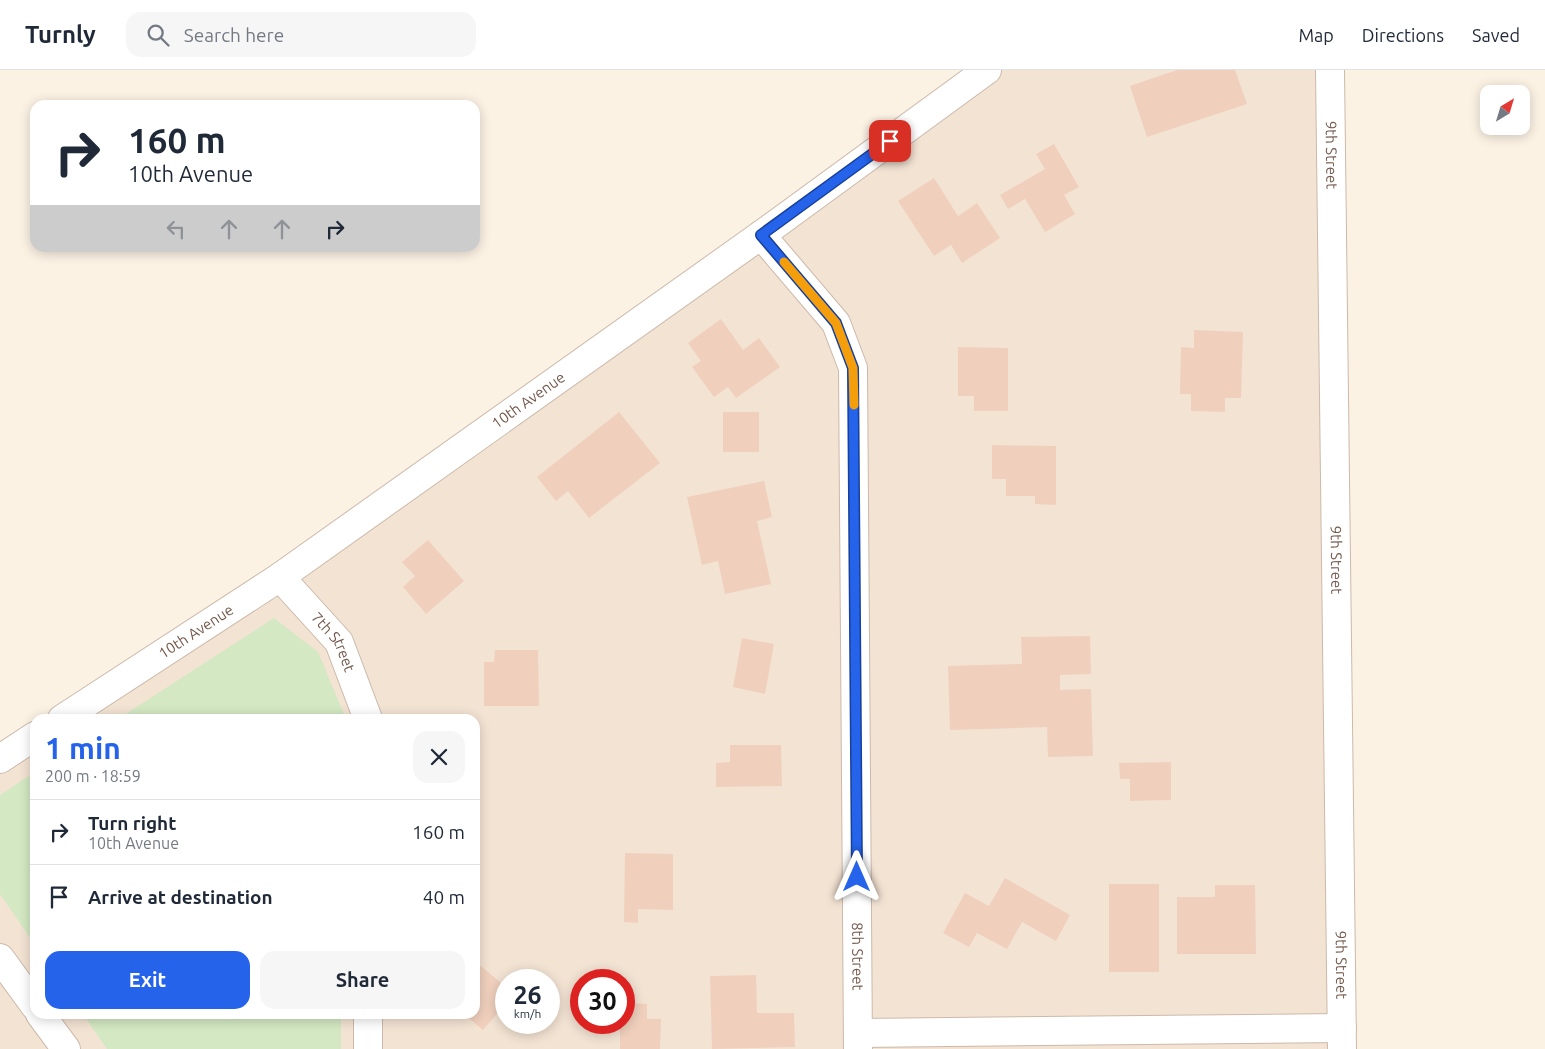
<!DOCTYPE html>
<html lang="en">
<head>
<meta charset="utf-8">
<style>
  :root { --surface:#fff; --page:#f6f6f7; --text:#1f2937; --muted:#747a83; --line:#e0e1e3; --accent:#2563eb }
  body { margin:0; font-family:Ubuntu,sans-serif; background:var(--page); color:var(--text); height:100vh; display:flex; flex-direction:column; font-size:19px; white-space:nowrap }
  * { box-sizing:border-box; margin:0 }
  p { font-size:16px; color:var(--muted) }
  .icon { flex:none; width:28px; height:28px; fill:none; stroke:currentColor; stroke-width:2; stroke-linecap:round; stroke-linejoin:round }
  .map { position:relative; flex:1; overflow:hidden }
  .side { position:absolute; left:30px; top:644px; width:450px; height:305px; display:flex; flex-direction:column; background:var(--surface); border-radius:15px; box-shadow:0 2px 12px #0003 }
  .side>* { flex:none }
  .guide { position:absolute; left:30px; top:30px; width:450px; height:152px; border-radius:15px; box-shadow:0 2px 12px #0003; background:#fff; color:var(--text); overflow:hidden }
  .needle { width:32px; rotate:38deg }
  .controls { position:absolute; left:1480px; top:15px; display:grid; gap:10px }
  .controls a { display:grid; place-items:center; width:50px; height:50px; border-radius:10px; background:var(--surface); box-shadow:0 2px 12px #0003; font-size:25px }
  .speed { position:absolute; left:495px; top:899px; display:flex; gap:10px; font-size:25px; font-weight:700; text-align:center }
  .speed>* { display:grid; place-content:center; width:65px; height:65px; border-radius:50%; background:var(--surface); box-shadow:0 2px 12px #0003; line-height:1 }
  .speed small { font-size:12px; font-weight:400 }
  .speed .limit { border:8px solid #d22; background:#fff; color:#111 }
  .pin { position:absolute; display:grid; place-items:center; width:42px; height:42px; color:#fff; margin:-21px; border-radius:10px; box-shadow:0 2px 8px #0006 }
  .me { position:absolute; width:55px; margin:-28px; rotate:0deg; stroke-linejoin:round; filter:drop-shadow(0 0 4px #0008) }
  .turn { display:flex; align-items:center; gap:18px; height:105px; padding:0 15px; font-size:22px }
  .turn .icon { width:65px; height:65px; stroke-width:2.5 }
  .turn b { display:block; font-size:35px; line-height:42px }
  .lanes { display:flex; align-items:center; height:48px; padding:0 15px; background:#0003; justify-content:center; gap:25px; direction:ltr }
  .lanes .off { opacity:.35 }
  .round { display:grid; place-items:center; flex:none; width:52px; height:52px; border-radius:15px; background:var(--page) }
  .summary { display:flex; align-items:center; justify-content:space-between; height:85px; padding:0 15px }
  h1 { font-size:30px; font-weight:700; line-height:38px; color:var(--accent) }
  .button { display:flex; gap:10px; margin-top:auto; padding:10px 15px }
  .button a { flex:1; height:58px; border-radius:15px; background:var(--accent); color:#fff; font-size:20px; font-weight:700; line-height:58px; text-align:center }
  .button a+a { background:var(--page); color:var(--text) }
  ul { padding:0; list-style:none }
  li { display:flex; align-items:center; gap:15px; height:65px; padding:0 15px; border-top:1px solid var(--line) }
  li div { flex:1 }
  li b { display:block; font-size:19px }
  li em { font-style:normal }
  header { display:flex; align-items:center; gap:30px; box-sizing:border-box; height:70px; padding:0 25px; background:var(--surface); border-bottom:1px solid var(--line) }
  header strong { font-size:24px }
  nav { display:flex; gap:28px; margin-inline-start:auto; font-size:18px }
  .search { width:350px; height:45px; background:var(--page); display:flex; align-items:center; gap:12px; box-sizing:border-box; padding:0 18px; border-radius:15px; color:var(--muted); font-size:19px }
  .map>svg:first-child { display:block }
</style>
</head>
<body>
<header>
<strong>Turnly</strong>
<div class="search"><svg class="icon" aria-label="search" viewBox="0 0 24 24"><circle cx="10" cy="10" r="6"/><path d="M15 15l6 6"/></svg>Search here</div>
<nav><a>Map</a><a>Directions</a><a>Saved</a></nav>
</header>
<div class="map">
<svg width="1545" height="979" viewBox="0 0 1545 979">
  <rect width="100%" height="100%" fill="#fbf2e4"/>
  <path fill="#f3e3d3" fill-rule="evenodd" d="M987 0H1330L1342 979H0V689L35 666V944H475V649H62ZM506 910H549V952H506ZM581 910H624V952H581Z"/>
  <path fill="#d3e8c3" d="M274 548 318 582 346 649H118Z
    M35 702V875L0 824V725Z
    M83 944H341V979H107Z"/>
  <path fill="#f0d0bd" d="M1177 0H1235L1247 34 1147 67 1130 16Z
    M1054 74 1079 117 1064 125 1075 144 1045 162 1025 129 1008 139 1000 125 1045 99 1036 84Z
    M934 108 958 146 977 133 1000 168 962 193 951 175 934 186 898 131Z
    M721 249 743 280 759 268 780 297 736 328 728 317 714 327 692 297 701 291 688 273Z
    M1194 260 1243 262 1241 328H1225V342L1191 341V324H1180L1181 277 1194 278Z
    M958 277 1008 278V341H974V326H958Z
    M619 342 660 393 589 448 568 421 556 431 537 407Z
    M723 342H759V382H723Z
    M992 375 1056 376V435L1035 434V426H1006V409H992Z
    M764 411 772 447 757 451 771 514 725 524 718 491 702 495 687 427Z
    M428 470 464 511 426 544 403 517 415 506 402 492Z
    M1090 566 1091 604 1060 605V620L1091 619 1093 686 1048 687 1047 657 950 660 948 596 1022 594 1021 567Z
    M742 568 774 574 765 624 733 617Z
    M495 580H538L539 636H484V592H494Z
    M730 675H781L782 716 716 717V693L730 692Z
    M1171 692V730L1130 731V709H1120L1119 693Z
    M625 783 673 784V840L638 839V853L624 852Z
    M1005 808 1070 845 1056 871 1022 852 1007 879 977 863 969 877 943 863 965 823 989 836Z
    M1109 814H1159V902H1109Z
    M1215 815H1255L1256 884H1177V827H1215Z
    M475 891 506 917V933L483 960 465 945 467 944H475Z
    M756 905 757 943H794L795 977 712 979 710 906Z
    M624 933 647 934V949H661L660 979H620V952H624Z"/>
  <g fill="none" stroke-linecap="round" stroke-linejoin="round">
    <defs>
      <g id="minor">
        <path id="s1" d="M1330 0 1342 979"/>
        <path id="s2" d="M761 165 836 253 853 298 858 979"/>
        <path id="s3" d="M280 507 339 572 368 649"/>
        <path id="s4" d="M62 649 280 507 761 165 987 0"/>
        <path d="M0 689 35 666"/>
        <path d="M0 888 35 936"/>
        <path d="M40 944 66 979"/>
        <path d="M368 944V979"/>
        <path d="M858 963 1342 958"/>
      </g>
    </defs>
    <use href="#minor" stroke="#ccb9ab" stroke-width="30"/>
    <use href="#minor" stroke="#fff" stroke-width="28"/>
  </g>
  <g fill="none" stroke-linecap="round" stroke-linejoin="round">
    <defs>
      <path id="route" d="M857 807 853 298 836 253 761 165 890 71"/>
    </defs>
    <use href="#route" stroke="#184099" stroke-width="12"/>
    <use href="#route" stroke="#2563eb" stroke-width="9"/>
    <path stroke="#f59e0b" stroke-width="9" d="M784 192 836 253 853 298 854 335"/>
  </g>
  <g text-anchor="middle" stroke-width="4.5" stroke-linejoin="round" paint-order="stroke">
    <g font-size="15" fill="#73584b" stroke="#fef6ea">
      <text dy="5" stroke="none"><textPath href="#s1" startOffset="85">9th Street</textPath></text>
      <text dy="5" stroke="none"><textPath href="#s4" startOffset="565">10th Avenue</textPath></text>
      <text dy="5" stroke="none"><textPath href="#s1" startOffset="490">9th Street</textPath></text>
      <text dy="5" stroke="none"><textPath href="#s4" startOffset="160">10th Avenue</textPath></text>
      <text dy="5" stroke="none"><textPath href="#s3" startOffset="85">7th Street</textPath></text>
      <text dy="5" stroke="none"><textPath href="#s2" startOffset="752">8th Street</textPath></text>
      <text dy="5" stroke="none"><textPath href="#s1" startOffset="895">9th Street</textPath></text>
    </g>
  </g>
</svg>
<div class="controls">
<a><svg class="needle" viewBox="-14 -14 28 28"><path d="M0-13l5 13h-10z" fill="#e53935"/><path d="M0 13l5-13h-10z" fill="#747a83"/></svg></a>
</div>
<div class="speed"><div>26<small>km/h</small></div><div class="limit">30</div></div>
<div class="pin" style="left:890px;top:71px;background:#d93025"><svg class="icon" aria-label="arrive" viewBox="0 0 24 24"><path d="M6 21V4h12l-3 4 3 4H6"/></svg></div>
<svg class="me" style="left:857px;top:807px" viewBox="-20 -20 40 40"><path d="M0-17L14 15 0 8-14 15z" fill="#2563eb" stroke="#fff" stroke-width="4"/></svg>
<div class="guide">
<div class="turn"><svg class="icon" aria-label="right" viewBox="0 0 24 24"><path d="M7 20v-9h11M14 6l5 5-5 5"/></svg><div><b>160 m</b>10th Avenue</div></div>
<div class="lanes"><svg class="icon off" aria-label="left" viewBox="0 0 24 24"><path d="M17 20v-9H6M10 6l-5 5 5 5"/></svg><svg class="icon off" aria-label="ahead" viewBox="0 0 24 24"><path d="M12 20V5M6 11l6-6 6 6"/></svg><svg class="icon off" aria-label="ahead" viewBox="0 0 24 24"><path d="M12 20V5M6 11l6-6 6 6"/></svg><svg class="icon" aria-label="right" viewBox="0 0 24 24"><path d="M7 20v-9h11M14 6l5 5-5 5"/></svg></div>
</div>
<section class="side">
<div class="summary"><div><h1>1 min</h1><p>200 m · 18:59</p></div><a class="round"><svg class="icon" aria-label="close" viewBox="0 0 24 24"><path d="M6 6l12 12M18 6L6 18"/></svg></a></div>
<ul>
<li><svg class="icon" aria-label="right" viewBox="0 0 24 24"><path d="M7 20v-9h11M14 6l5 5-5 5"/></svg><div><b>Turn right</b><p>10th Avenue</p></div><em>160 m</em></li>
<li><svg class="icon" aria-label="arrive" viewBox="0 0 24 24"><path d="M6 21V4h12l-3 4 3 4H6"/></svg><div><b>Arrive at destination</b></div><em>40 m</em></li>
</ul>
<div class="button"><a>Exit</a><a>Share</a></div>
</section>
</div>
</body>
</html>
